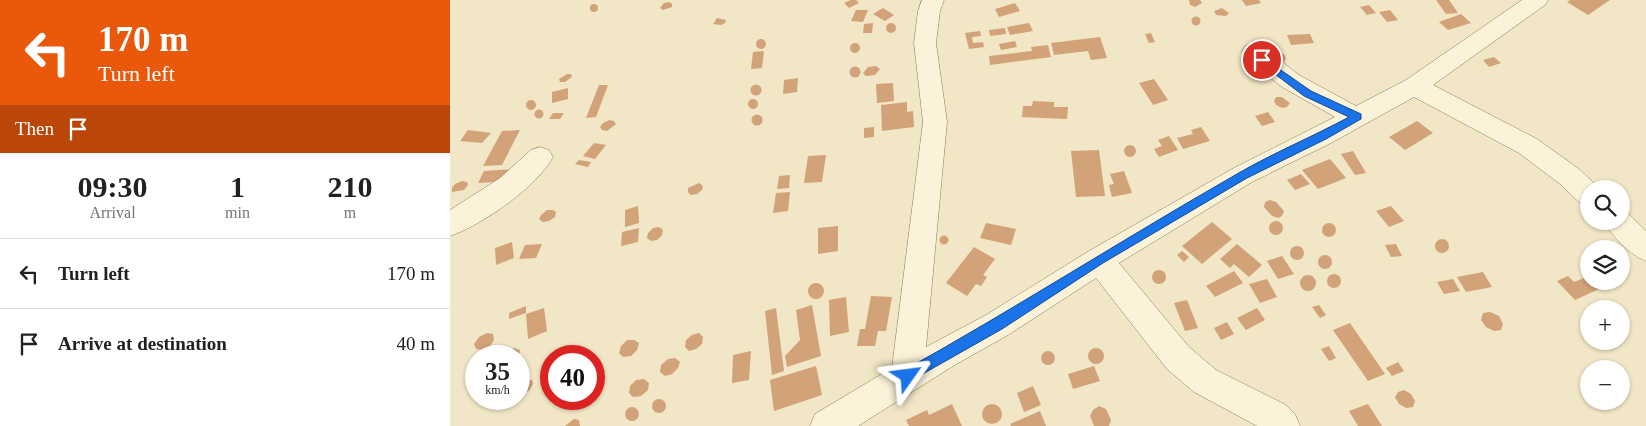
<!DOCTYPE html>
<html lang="en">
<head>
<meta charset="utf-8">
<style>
  :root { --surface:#fff; --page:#f2f2f2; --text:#202124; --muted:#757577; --line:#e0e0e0 }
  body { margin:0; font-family:Georgia,serif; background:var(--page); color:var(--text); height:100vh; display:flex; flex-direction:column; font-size:19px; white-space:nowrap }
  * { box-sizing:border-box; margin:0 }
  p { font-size:16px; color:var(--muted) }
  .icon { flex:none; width:28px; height:28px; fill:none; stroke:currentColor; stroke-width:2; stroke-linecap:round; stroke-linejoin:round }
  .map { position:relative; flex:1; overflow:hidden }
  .side { display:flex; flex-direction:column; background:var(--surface); width:450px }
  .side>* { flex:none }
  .top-card { background:#ea580c; color:#fff; overflow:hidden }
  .controls { position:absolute; left:1130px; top:180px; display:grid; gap:10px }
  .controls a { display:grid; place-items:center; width:50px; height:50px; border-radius:50%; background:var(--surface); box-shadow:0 1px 4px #0004; font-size:25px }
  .speed { position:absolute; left:15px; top:345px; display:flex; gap:10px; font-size:25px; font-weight:700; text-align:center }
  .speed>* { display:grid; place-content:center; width:65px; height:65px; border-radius:50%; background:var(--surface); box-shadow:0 1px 4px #0004; line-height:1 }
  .speed small { font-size:12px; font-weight:400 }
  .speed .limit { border:8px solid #d22; background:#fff; color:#111 }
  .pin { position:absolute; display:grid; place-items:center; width:42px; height:42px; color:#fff; margin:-21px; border:2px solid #fff; border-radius:50%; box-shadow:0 1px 5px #0007 }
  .me { position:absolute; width:55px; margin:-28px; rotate:59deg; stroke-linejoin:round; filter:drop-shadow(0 0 4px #0008) }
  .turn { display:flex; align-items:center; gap:18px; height:105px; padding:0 15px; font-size:22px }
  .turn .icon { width:65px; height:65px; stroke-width:2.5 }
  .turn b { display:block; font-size:35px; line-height:42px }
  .then { display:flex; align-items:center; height:48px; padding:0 15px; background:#0003; gap:10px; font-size:19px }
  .eta { display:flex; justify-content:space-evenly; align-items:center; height:85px; text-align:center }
  .eta b { font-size:30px; font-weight:800; line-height:35px }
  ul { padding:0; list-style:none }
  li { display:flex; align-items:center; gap:15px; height:70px; padding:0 15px; border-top:1px solid var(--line) }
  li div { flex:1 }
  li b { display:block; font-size:19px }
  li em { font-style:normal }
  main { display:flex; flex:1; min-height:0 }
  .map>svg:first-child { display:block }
</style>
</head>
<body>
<main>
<section class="side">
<div class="top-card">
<div class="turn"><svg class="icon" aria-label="left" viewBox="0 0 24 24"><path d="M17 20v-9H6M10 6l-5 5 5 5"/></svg><div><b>170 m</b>Turn left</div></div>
<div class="then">Then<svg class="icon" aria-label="arrive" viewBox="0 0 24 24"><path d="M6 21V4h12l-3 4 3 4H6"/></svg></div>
</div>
<div class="eta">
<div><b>09:30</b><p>Arrival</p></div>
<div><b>1</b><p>min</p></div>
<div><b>210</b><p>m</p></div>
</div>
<ul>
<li><svg class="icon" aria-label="left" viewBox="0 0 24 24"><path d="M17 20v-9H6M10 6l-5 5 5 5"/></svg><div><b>Turn left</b></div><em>170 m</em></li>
<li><svg class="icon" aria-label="arrive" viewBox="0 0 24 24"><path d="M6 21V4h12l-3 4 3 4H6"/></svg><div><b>Arrive at destination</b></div><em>40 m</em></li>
</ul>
</section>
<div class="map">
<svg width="1196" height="426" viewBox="0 0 1196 426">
  <rect width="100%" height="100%" fill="#f1e6c5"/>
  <path fill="#d2a278" d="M401 0H406L409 3 399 8 394 3Z
    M739 0H750L752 3 745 7 740 5Z
    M792 0H809L811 3 796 6Z
    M986 0H999L1008 13 996 14Z
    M1120 0H1160L1138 15 1117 2Z
    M219 2 222 4V7L213 10 210 8 214 3Z
    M565 3 570 11 549 17 545 9Z
    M140 8a4 4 0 1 1 8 0a4 4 0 1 1-8 0Z
    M919 5 926 13 917 15 910 7Z
    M433 8 444 15 435 21 423 14Z
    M772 8 779 13 776 16 766 15 764 11Z
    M406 10H418L413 22 401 21Z
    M940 10 948 20 937 22 929 12Z
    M1011 14 1021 23 998 30 989 22Z
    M741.5 21a4.5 4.5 0 1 1 9 0a4.5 4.5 0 1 1-9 0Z
    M267 18 276 20 275 23 271 25 263 24Z
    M423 23 422 33H413L414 24Z
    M579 23 583 31 560 35 557 27Z
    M436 28a5 5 0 1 1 10 0a5 5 0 1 1-10 0Z
    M555 28 556 34 540 36 539 30Z
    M530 31 531 36 522 37 523 43 533 42 534 47 519 49 515 33Z
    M701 33 705 42 699 43 695 34Z
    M860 34 864 43 841 45 837 35Z
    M650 37 657 58 641 60 638 51 604 55 601 43Z
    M306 44a5 5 0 1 1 10 0a5 5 0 1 1-10 0Z
    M565 41 567 47 551 50 549 44Z
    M400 48a5 5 0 1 1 10 0a5 5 0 1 1-10 0Z
    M598 45 601 57 540 65 539 56 582 51 581 47Z
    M314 51 312 68 301 69 303 52Z
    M826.5 58a4.5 4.5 0 1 1 9 0a4.5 4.5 0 1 1-9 0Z
    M1044 57 1051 63 1039 67 1033 60Z
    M805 65 817 77 808 81 796 68Z
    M426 66 430 69 425 75 416 76 413 73 418 67Z
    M399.5 72a5.5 5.5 0 1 1 11 0a5.5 5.5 0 1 1-11 0Z
    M117 74H121L122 77 115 82H110L109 79Z
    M348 78 347 92 333 94 334 80Z
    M704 79 718 100 703 105 689 83Z
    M443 83 444 101 427 103 426 84Z
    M300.5 90a5.5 5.5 0 1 1 11 0a5.5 5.5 0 1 1-11 0Z
    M149 85H158L146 117 136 118Z
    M118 88V99L102 103V92Z
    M826 97H832L840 103 837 107 832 108 826 105 824 101Z
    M298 104a5 5 0 1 1 10 0a5 5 0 1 1-10 0Z
    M76 105a5 5 0 1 1 10 0a5 5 0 1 1-10 0Z
    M583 101 604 102V107H618L617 119 572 117 573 106H582Z
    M457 102V112L463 111 464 127 432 131 431 105Z
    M84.5 114a4.5 4.5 0 1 1 9 0a4.5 4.5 0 1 1-9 0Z
    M818 112 825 122 812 126 805 116Z
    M103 113H114L110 119H99Z
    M301.5 120a5.5 5.5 0 1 1 11 0a5.5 5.5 0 1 1-11 0Z
    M159 120 164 121 166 124 157 131 152 130 150 127 153 123Z
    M967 121 983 133 955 150 939 137Z
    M424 127V137L414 138V128Z
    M751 127 760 141 733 149 727 138 743 134 741 130Z
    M18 130 41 133 32 143 10 141Z
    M70 130 52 165 33 166 52 131Z
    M719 136 728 150 709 157 704 149 712 146 708 140Z
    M144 143 156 145 145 159 133 156Z
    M674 151a6 6 0 1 1 12 0a6 6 0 1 1-12 0Z
    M649 150 655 196 626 197 621 151Z
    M903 151 916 173 905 175 891 154Z
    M376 155 372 182 354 183 358 156Z
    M880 159 896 178 868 189 852 170Z
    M129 160 141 162 138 167 125 164Z
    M64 169 59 181 28 183 34 171Z
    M674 171 682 193 662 197 659 185 664 184 660 174Z
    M851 174 860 184 845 190 837 180Z
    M340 175 339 188 327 189 329 176Z
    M12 181 17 182 18 185 14 190 2 192V188L5 184Z
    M249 183 253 186 252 190 247 194 241 195 238 192V188Z
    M340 192 338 211 323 213 326 193Z
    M820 200 826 202 834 211 832 216 828 218 822 216 814 207 815 202Z
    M188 206 189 223 175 227V210Z
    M941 206 954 221 939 227 926 211Z
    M97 210H103L106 212 105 217 99 221 93 222 89 219 91 215Z
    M819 228a7 7 0 1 1 14 0a7 7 0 1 1-14 0Z
    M762 222 782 239 752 264 732 246Z
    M536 223 566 229 561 245 530 238Z
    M872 230a7 7 0 1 1 14 0a7 7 0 1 1-14 0Z
    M388 226V251L368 254V228Z
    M209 227 213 230 212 235 207 240 201 241 197 238 198 233 203 228Z
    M189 228 188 242 171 246 172 232Z
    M489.5 240a4.5 4.5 0 1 1 9 0a4.5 4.5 0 1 1-9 0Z
    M985 246a7 7 0 1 1 14 0a7 7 0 1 1-14 0Z
    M62 242 64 258 46 265 45 248Z
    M92 244 86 258 69 259 75 245Z
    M787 244 812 265 799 277 784 264 780 268 770 259Z
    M946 244 952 256 941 257 935 245Z
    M840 253a7 7 0 1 1 14 0a7 7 0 1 1-14 0Z
    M524 247 545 259 533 275 537 277 531 286 526 284 517 296 496 283Z
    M732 251 739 257 734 262 727 255Z
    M868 262a7 7 0 1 1 14 0a7 7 0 1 1-14 0Z
    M832 256 844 274 828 279 817 261Z
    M702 277a7 7 0 1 1 14 0a7 7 0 1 1-14 0Z
    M784 271 793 283 765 297 756 286Z
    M1033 272 1042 287 1016 292 1007 277Z
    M877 281a7 7 0 1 1 14 0a7 7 0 1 1-14 0Z
    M850 283a8 8 0 1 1 16 0a8 8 0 1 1-16 0Z
    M1118 276 1124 282 1139 276V281L1164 282 1125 300 1107 281Z
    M817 279 827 297 810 303 799 284Z
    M1003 279 1010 291 994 294 987 282Z
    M358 291a8 8 0 1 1 16 0a8 8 0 1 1-16 0Z
    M421 296 442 297 436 331H428L425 346H407L410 329H415Z
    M396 297 399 332 380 336 379 300Z
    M737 300 748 328 735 331 724 303Z
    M362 305 371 356 337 367 335 356 350 340 346 310Z
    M869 305 876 315 870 318 862 307Z
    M76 306V313L59 319V313Z
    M94 308 97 331 78 339 76 314Z
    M326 308 334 371 322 375 315 311Z
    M807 308 815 320 796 330 787 318Z
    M1040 312 1049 316 1053 324 1051 330 1044 331 1036 327 1031 320 1033 313Z
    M777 322 784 334 771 340 764 328Z
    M900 323 935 374 918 381 883 330Z
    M37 333 43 334 44 340 40 346 32 350 26 349 24 344 29 337Z
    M249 333 253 337 252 344 246 349 239 351 235 347 236 340 242 335Z
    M177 340H184L189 343 187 350 181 356 173 357 169 353 171 346Z
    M879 346 886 358 879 361 871 349Z
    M638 356a8 8 0 1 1 16 0a8 8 0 1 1-16 0Z
    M64 348 70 350 69 356H49Z
    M591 358a7 7 0 1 1 14 0a7 7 0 1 1-14 0Z
    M301 351 299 380 282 383 283 355Z
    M225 358 230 362 228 368 222 374 215 376 210 372 211 365 218 359Z
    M948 362 954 371 942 376 936 368Z
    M366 366 372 395 324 411 320 380Z
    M644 366 650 381 623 389 618 374Z
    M76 379 82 380 83 384 79 391 69 393V384Z
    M194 379 199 383 198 390 191 396 183 397 179 393 180 386 186 380Z
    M583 386 591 405 574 412 567 393Z
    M954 390 961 394 965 401 963 407 956 408 949 404 945 397 948 392Z
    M202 406a7 7 0 1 1 14 0a7 7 0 1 1-14 0Z
    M532 414a10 10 0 1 1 20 0a10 10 0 1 1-20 0Z
    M502 404 512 426H459L456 420 477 410 479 415Z
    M918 404 932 426H908L899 411Z
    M649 406 656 409 661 420 659 426H644L640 416 643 410Z
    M175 414a7 7 0 1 1 14 0a7 7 0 1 1-14 0Z
    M590 411 596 426H561L560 424Z
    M124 419 129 420 130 426H115Z"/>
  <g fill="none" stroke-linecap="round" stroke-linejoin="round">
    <defs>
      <path id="minor" d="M472 0H494L490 11 486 43 497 122 476 347 536 315 639 251 784 168 885 117 832 87 795 58 792 52 795 46 803 44 811 46 849 75 906 106 956 80 1072 0H1098L1095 5 983 85 1087 139 1129 169 1150 189H1139V205L1129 202 1110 184 1069 153 964 97 881 143 802 182 669 263 739 347 766 370 836 405 845 414 850 426H807L744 392 717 369 646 278 558 335 503 366 408 426H360L365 414 442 368 473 122 464 43 468 11Z
        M90 147 99 150 103 157C87 187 32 225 0 236V210L50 178 81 150Z
        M1171 211 1178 213 1196 231V261C1180 255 1162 237 1154 221H1171Z"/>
    </defs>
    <use href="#minor" stroke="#8e7859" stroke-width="1"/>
    <use href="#minor" fill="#fbf3d9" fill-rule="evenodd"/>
  </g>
  <path fill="#1a73e8" stroke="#114b97" d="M812 57 861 91 911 114V119L876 139 797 178 653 263 552 329 462 380 458 382 453 380 451 376 453 371C566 308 675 238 787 174 823 153 862 137 899 117L854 96 809 62 807 60Z"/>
</svg>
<div class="controls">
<a><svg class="icon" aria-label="search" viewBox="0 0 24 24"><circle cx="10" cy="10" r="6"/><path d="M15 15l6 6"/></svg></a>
<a><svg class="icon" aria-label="layers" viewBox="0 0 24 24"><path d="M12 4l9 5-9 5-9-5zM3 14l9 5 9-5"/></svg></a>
<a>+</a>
<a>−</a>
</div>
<div class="speed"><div>35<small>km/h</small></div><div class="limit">40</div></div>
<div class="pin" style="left:812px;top:60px;background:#d93025"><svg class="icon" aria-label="arrive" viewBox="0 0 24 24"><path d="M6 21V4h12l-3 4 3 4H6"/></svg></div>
<svg class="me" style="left:458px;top:376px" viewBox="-20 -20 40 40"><path d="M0-17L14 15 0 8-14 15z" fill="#1a73e8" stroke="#fff" stroke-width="4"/></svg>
</div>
</main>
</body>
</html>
